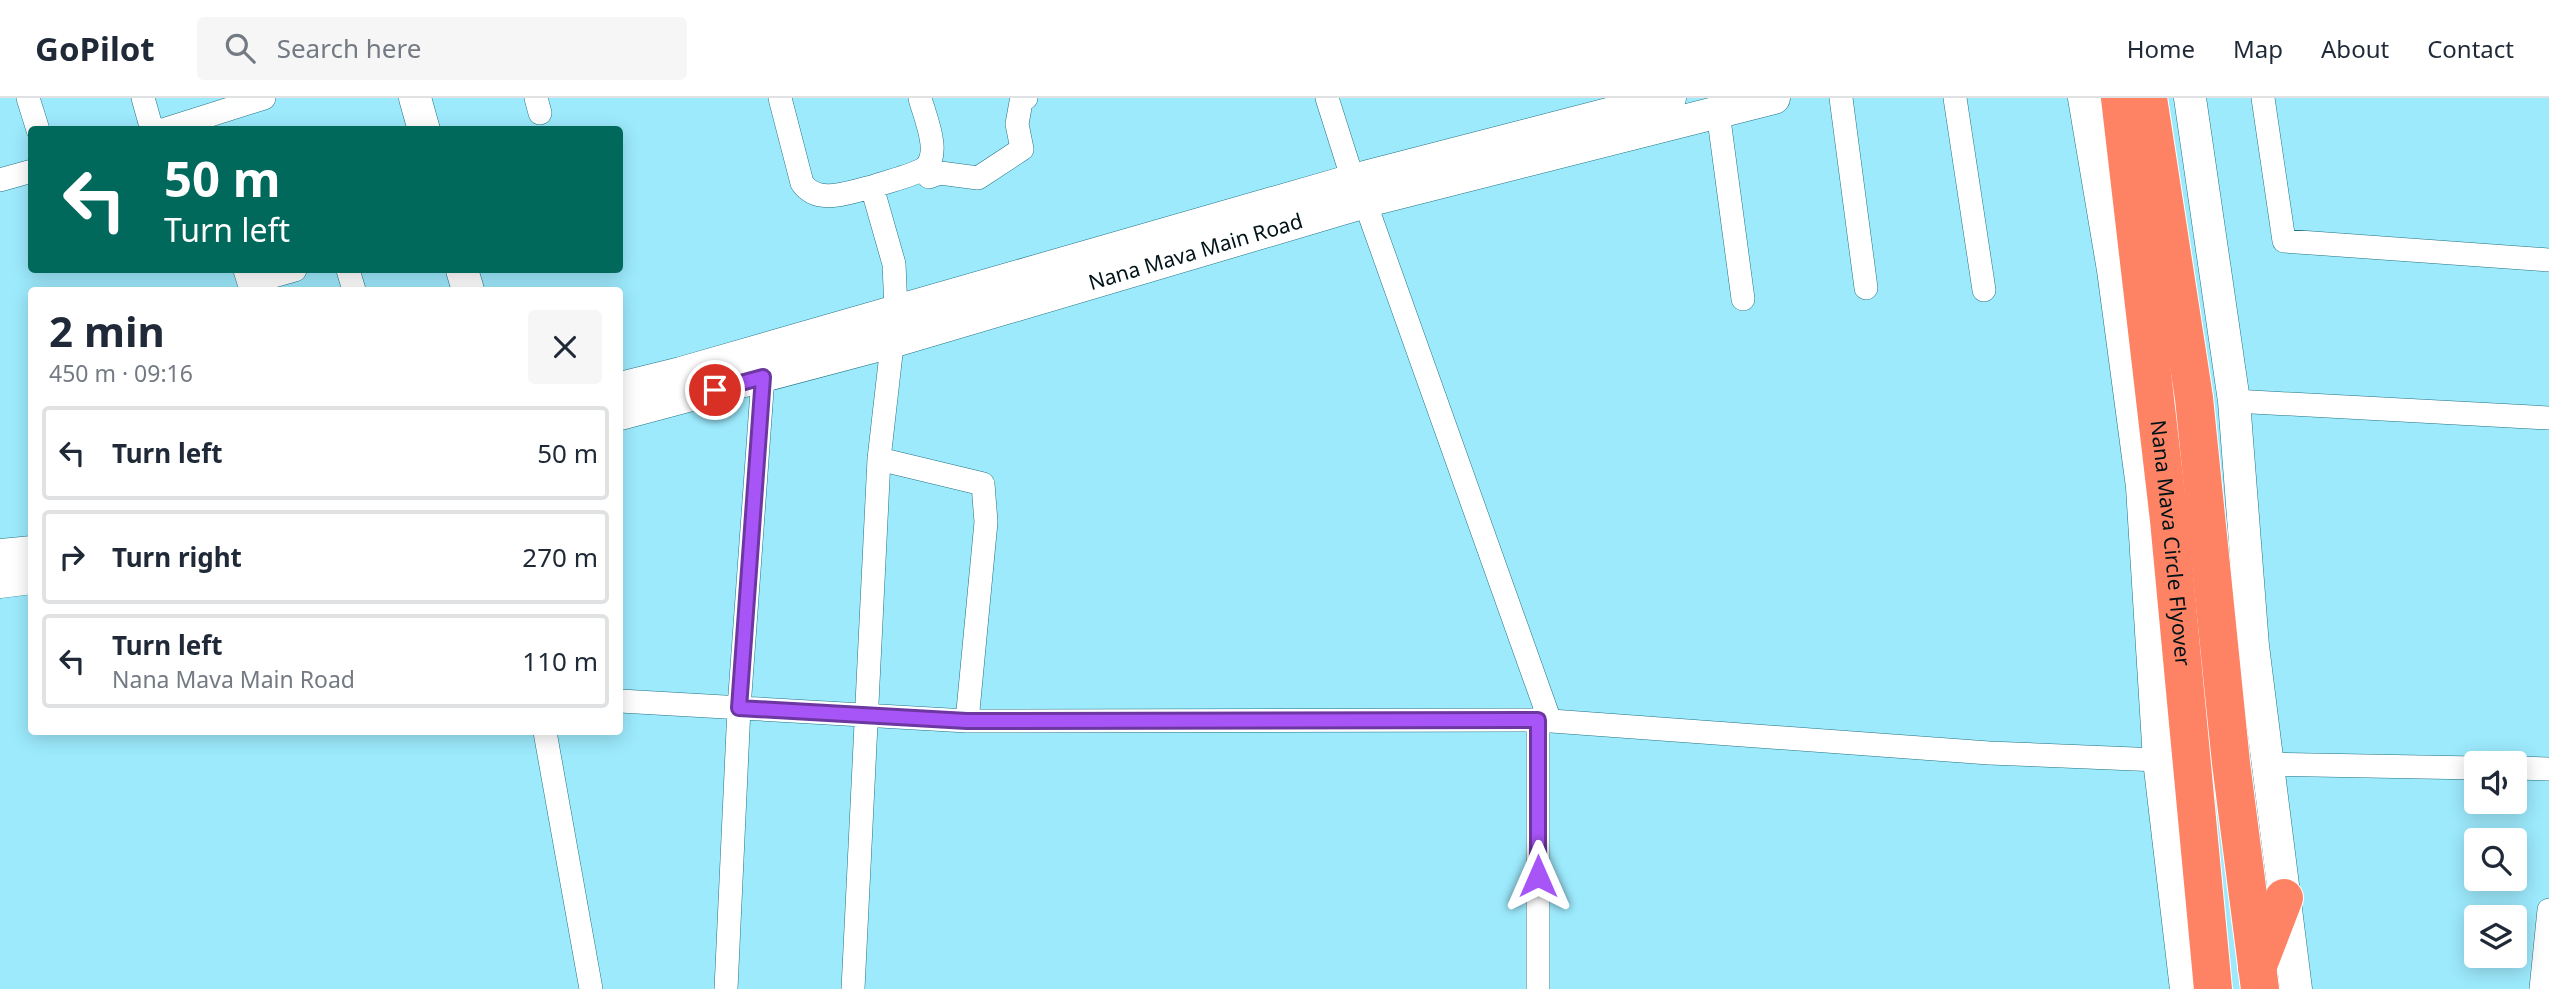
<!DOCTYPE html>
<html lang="en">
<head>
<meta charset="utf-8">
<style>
  :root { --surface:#fff; --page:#f6f6f7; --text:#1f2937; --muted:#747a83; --line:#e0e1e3 }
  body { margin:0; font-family:"Noto Sans",sans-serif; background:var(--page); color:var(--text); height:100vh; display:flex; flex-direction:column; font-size:26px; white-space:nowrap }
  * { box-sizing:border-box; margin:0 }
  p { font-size:23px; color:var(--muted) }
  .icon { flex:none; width:38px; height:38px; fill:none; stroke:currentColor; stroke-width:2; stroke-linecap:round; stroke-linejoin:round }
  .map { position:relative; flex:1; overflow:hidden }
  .details { position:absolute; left:28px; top:189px; width:595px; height:448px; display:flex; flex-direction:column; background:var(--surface); border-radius:7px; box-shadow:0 4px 18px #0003 }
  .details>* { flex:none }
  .guide { position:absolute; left:28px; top:28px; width:595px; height:147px; border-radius:7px; box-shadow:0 4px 18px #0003; background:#00695c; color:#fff; overflow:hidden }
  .buttons { position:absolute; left:2464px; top:653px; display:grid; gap:14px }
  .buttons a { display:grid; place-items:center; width:63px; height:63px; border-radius:7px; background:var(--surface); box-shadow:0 4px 18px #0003; font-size:35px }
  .pin { position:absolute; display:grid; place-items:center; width:60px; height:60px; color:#fff; margin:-30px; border:4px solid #fff; border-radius:50%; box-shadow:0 2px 7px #0007 }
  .me { position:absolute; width:77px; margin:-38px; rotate:0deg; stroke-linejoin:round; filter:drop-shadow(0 0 5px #0008) }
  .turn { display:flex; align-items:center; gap:24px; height:147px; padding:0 21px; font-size:32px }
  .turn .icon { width:91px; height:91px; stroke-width:2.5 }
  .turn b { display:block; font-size:49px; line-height:60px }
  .round { display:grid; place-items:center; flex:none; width:74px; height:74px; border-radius:7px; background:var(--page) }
  .head { display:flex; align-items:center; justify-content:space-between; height:119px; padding:0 21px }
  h1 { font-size:42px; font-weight:700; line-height:52px }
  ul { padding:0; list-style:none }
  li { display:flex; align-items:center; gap:21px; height:94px; margin:0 14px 10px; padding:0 7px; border:4px solid var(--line); border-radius:7px }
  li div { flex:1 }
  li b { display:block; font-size:26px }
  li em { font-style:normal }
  header { display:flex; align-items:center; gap:42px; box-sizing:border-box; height:98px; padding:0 35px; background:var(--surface); border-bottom:2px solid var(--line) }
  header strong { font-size:33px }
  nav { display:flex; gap:38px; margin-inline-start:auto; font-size:24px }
  .search { width:490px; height:63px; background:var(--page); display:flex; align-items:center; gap:18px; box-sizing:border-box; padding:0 24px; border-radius:7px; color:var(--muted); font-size:26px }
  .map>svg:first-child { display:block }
</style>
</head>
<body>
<header>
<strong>GoPilot</strong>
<div class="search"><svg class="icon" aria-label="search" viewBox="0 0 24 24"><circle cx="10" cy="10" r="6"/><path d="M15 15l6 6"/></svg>Search here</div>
<nav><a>Home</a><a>Map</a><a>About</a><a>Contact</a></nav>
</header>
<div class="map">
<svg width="2549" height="891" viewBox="0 0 2549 891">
  <rect width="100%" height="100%" fill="#9deafd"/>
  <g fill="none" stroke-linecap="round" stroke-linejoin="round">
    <defs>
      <path id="street" d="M28 0 38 32
        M143 0 152 32
        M536 0 540 15
        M780 0 802 85C818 108 848 94 872 89L894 166 896 212 879 361 853 891
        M1327 0 1353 82 1365 104 1550 623
        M1841 0 1866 190
        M1955 0 1984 192
        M2263 0 2284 143 2549 162
        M1718 14 1743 201
        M163 32 264 0
        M929 79 940 75 978 80 1022 51 1017 26 1021 4 1026 0
        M0 82 32 73
        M872 89C885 84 915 77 925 70 942 55 924 17 920 0
        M245 172 249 185 295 172
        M348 172 354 192
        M2234 303 2549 320
        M879 361 983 386 986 424 967 623
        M620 603 967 623 1538 622 1989 655 2159 662
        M1538 622V891
        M545 634 591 891
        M2266 666 2476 670
        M2515 670 2549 671
        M726 891 739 610 763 279
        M2541 891 2549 812"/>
      <g id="secondary">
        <path d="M415 0 424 32"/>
        <path d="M2084 0 2113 172 2142 389 2159 662 2186 891"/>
        <path d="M2190 0 2234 303 2253 548 2296 891"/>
        <path d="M462 172 468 192"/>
        <path d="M620 290 681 275 1353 82 1670 0"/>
        <path id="s1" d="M620 316 895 243 1379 100 1774 0"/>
        <path d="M0 457 32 454"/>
        <path d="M0 484 32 480"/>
      </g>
      <g id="highway">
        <path id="s2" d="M2120 0 2169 422 2213 891"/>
        <path d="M2148 0 2194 300 2231 665 2260 891"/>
        <path d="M2257 870 2284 800"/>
      </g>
    </defs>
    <use href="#street" stroke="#217283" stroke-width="24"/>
    <use href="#secondary" stroke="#217283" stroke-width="33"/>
    <use href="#highway" stroke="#fff" stroke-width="40"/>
    <use href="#street" stroke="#fff" stroke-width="23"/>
    <use href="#secondary" stroke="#fff" stroke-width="32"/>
    <use href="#highway" stroke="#fe8365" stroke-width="38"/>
  </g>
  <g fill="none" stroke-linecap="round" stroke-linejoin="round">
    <defs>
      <path id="route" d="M715 292 763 279 739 610 967 623 1538 622V778"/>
    </defs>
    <use href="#route" stroke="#6d37a1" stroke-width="18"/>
    <use href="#route" stroke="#a855f7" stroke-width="12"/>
  </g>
  <g text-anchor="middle" stroke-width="5" stroke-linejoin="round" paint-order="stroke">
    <g font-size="21" fill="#001318" stroke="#9deafd">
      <text dy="7" stroke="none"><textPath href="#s1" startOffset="598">Nana Mava Main Road</textPath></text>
      <text dy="7" stroke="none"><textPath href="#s2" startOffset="448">Nana Mava Circle Flyover</textPath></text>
    </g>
  </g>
</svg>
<div class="buttons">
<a><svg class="icon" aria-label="sound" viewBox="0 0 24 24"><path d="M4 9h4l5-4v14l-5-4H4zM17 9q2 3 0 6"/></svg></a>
<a><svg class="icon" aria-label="search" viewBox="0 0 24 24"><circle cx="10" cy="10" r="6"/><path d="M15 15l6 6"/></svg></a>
<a><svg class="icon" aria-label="layers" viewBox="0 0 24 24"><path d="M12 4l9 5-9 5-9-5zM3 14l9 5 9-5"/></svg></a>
</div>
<div class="pin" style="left:715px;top:292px;background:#d93025"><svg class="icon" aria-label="arrive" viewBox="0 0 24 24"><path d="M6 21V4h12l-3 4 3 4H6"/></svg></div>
<svg class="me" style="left:1538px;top:778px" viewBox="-20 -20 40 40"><path d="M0-17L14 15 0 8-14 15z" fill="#a855f7" stroke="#fff" stroke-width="4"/></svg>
<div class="guide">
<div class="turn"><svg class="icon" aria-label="left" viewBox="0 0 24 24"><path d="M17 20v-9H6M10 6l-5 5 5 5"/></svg><div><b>50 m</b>Turn left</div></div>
</div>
<section class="details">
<div class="head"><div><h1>2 min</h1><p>450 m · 09:16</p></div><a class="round"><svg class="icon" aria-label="close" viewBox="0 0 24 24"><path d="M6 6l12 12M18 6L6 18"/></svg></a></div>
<ul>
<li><svg class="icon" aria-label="left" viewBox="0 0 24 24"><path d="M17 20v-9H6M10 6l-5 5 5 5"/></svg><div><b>Turn left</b></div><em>50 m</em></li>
<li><svg class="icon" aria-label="right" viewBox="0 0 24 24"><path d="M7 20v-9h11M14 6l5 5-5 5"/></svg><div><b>Turn right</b></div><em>270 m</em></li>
<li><svg class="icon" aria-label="left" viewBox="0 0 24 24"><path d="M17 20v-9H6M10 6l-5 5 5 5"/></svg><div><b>Turn left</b><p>Nana Mava Main Road</p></div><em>110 m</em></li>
</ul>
</section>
</div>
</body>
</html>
